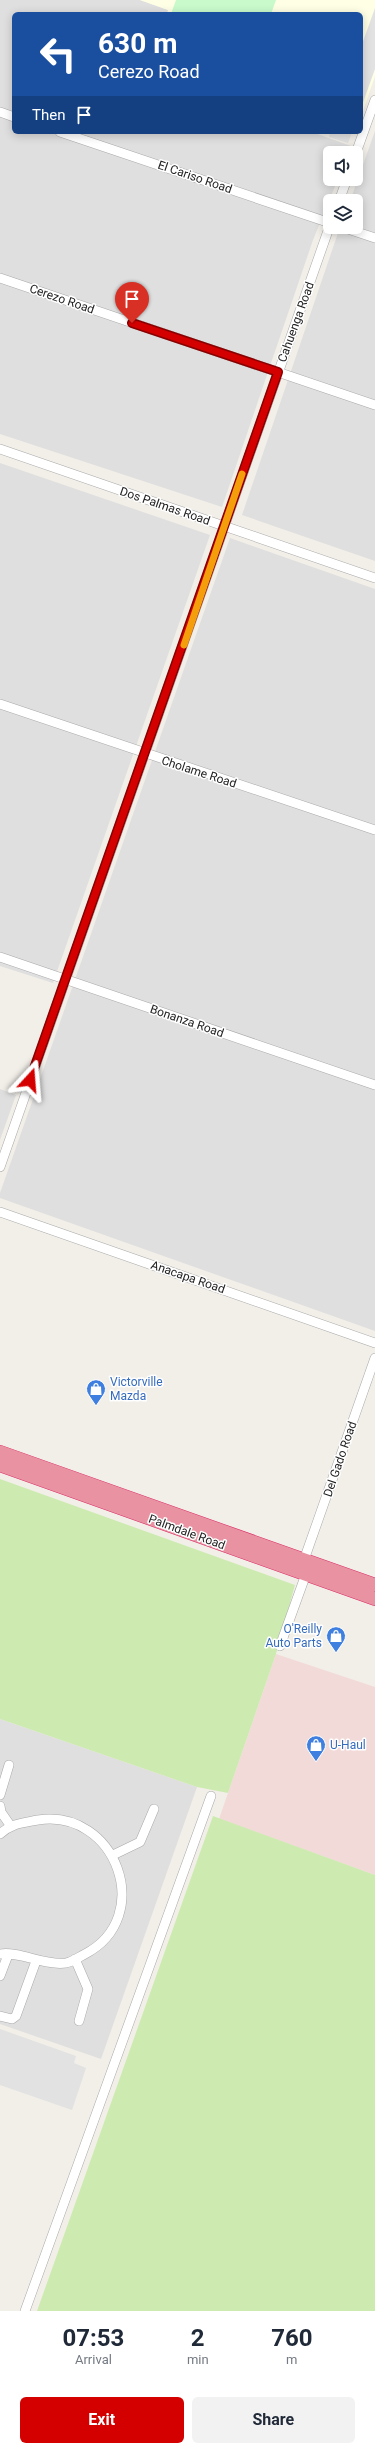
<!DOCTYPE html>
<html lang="en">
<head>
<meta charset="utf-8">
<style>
  :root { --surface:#fff; --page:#f2f2f3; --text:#1f2937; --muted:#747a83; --accent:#d40000 }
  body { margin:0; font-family:Roboto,sans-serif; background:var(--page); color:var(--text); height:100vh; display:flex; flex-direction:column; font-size:15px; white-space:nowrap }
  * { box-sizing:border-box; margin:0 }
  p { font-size:13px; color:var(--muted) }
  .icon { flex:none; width:22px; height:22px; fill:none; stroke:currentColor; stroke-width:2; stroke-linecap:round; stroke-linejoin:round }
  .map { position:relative; height:2311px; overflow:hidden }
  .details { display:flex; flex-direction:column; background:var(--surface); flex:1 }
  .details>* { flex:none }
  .hud { position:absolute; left:12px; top:12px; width:351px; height:122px; border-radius:6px; box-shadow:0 2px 10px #0003; background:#1a4fa0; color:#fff; overflow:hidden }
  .fabs { position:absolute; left:323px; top:146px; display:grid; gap:8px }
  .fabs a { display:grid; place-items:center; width:40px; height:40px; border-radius:6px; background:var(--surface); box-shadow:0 2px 10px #0003; font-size:20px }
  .pin { position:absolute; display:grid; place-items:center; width:34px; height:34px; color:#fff; margin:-41px -17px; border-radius:50% 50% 50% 0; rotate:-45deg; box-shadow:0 0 4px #0007 }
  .pin .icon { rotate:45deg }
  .me { position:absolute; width:44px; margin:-22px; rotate:19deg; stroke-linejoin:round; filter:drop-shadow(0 0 3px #0008) }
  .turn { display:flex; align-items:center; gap:14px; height:84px; padding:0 20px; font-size:18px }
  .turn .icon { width:52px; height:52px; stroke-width:2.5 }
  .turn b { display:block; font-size:28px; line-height:34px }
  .then { display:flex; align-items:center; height:38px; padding:0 20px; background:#0003; gap:8px; font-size:15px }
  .eta { display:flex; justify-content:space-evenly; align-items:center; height:68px; text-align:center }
  .eta b { font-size:24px; font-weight:700; line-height:28px }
  .primary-button { display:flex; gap:8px; margin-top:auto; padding:8px 20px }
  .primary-button a { flex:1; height:46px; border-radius:6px; background:var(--accent); color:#fff; font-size:16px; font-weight:700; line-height:46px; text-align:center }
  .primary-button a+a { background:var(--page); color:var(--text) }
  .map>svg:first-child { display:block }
</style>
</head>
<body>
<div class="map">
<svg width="375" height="2311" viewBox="0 0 375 2311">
  <rect width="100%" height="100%" fill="#f2efe9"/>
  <path fill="#e0dfdf" d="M0 0H140L168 10 167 14H14V132H312L351 146 348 153H330V179H338L313 240 222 507 0 434Z
    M375 131V561L242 515 340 227H356V201H350Z
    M0 463 210 535 53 983 0 966Z
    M230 538 375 589V1331L0 1198V1193Z
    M0 1089 16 1095 0 1140Z
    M0 1719 197 1787 101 2059 0 2024Z"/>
  <path fill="#f2dad9" d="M276 1654 375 1687V1875L219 1819Z"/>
  <path fill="#ffffe5" d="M140 0H375V76L361 117V14H167L168 10Z"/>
  <path fill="#cdebb0" d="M0 1479 295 1585 276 1654 228 1793 197 1787 0 1719Z
    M213 1816 375 1875V2311H37Z"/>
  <path fill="#c8facc" d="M176 0H276L271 14H171Z"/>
  <path fill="#e2e2e2" d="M375 8V69L361 108V47Z
    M330 132H352L348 143 329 137Z
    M0 2029 76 2056 74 2063 86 2068 72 2110 0 2085Z"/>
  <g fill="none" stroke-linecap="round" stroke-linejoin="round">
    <defs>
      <path id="minor" d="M0 112 14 117
        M60 132 330 223
        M356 153 375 100
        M339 201 347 179
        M342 227 375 238
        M0 278 375 405
        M0 449 375 578
        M0 704 375 830
        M0 957 375 1085
        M0 1167 330 225
        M0 1212 375 1343
        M304 1560 375 1358
        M280 1646 306 1574
        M0 1795 9 1765
        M0 1806 1 1812 10 1825
        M0 1834C12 1823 23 1823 38 1820 116 1808 156 1917 85 1954 79 1957 72 1962 66 1963 44 1966 20 1951 0 1954
        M113 1855 140 1842 154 1809
        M75 1959 88 1989 79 2021
        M0 1976 8 1955
        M0 2016 12 2019 16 2016 36 1961
        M25 2311 211 1796"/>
      <path id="highway" d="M0 1452 375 1585
        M0 1465 375 1599"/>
    </defs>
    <use href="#minor" stroke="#a9a9a9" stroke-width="10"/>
    <use href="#highway" stroke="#dc2a67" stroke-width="14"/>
    <use href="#minor" stroke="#fff" stroke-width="9"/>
    <use href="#highway" stroke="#e892a2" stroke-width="13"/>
  </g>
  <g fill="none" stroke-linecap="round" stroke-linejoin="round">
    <defs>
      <path id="route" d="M30 1080 278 372 132 323"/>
    </defs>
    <use href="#route" stroke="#8a0000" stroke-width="10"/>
    <use href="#route" stroke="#d40000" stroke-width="7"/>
    <path stroke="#f59e0b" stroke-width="7" d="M184 645 242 474"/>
  </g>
  <defs>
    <symbol id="shop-pin" viewBox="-11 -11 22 30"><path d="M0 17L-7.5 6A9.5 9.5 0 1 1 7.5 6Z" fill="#3f7fe0" stroke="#fff"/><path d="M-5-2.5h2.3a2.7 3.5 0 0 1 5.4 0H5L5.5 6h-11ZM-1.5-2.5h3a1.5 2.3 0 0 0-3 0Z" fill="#fff"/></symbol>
  </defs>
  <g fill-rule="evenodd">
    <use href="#shop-pin" x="85" y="1378" width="22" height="30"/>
    <use href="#shop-pin" x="325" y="1625" width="22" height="30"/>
    <use href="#shop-pin" x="305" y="1734" width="22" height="30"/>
  </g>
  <g text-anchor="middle" stroke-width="3" stroke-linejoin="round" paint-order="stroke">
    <g font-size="12" fill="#222" stroke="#fff">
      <text transform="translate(195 177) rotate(19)" y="4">El Cariso Road</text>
      <text transform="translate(62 299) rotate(19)" y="4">Cerezo Road</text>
      <text transform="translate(296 322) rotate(-70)" y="4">Cahuenga Road</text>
      <text transform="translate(165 506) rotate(19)" y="4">Dos Palmas Road</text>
      <text transform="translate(199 772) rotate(18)" y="4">Cholame Road</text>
      <text transform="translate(187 1021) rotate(19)" y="4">Bonanza Road</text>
      <text transform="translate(188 1277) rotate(19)" y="4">Anacapa Road</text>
      <text transform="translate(340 1459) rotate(-71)" y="4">Del Gado Road</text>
      <text transform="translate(187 1532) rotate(20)" y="4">Palmdale Road</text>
    </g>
    <g font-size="12" fill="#366cbe" stroke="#fff" text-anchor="start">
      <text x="110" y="1386">Victorville<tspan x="110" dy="14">Mazda</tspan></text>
      <text x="322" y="1633" text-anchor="end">O'Reilly<tspan x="322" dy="14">Auto Parts</tspan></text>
      <text x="330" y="1749">U-Haul</text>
    </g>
  </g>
</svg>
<div class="fabs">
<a><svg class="icon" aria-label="sound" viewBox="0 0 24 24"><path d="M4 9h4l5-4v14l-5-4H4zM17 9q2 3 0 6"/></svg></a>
<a><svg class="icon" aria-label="layers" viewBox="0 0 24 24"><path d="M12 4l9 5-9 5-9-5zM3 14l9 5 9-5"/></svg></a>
</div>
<div class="pin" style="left:132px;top:323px;background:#d93025"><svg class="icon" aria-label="arrive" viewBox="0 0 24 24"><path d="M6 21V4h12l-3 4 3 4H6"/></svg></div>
<svg class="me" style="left:30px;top:1080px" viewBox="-20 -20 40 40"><path d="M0-17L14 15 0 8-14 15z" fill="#d40000" stroke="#fff" stroke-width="4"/></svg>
<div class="hud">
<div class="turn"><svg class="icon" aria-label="left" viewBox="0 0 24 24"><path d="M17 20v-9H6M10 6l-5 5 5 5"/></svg><div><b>630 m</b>Cerezo Road</div></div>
<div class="then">Then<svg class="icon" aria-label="arrive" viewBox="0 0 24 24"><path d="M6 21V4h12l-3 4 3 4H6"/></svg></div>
</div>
</div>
<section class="details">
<div class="eta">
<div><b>07:53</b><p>Arrival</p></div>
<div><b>2</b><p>min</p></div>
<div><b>760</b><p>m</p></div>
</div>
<div class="primary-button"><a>Exit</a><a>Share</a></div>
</section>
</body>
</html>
